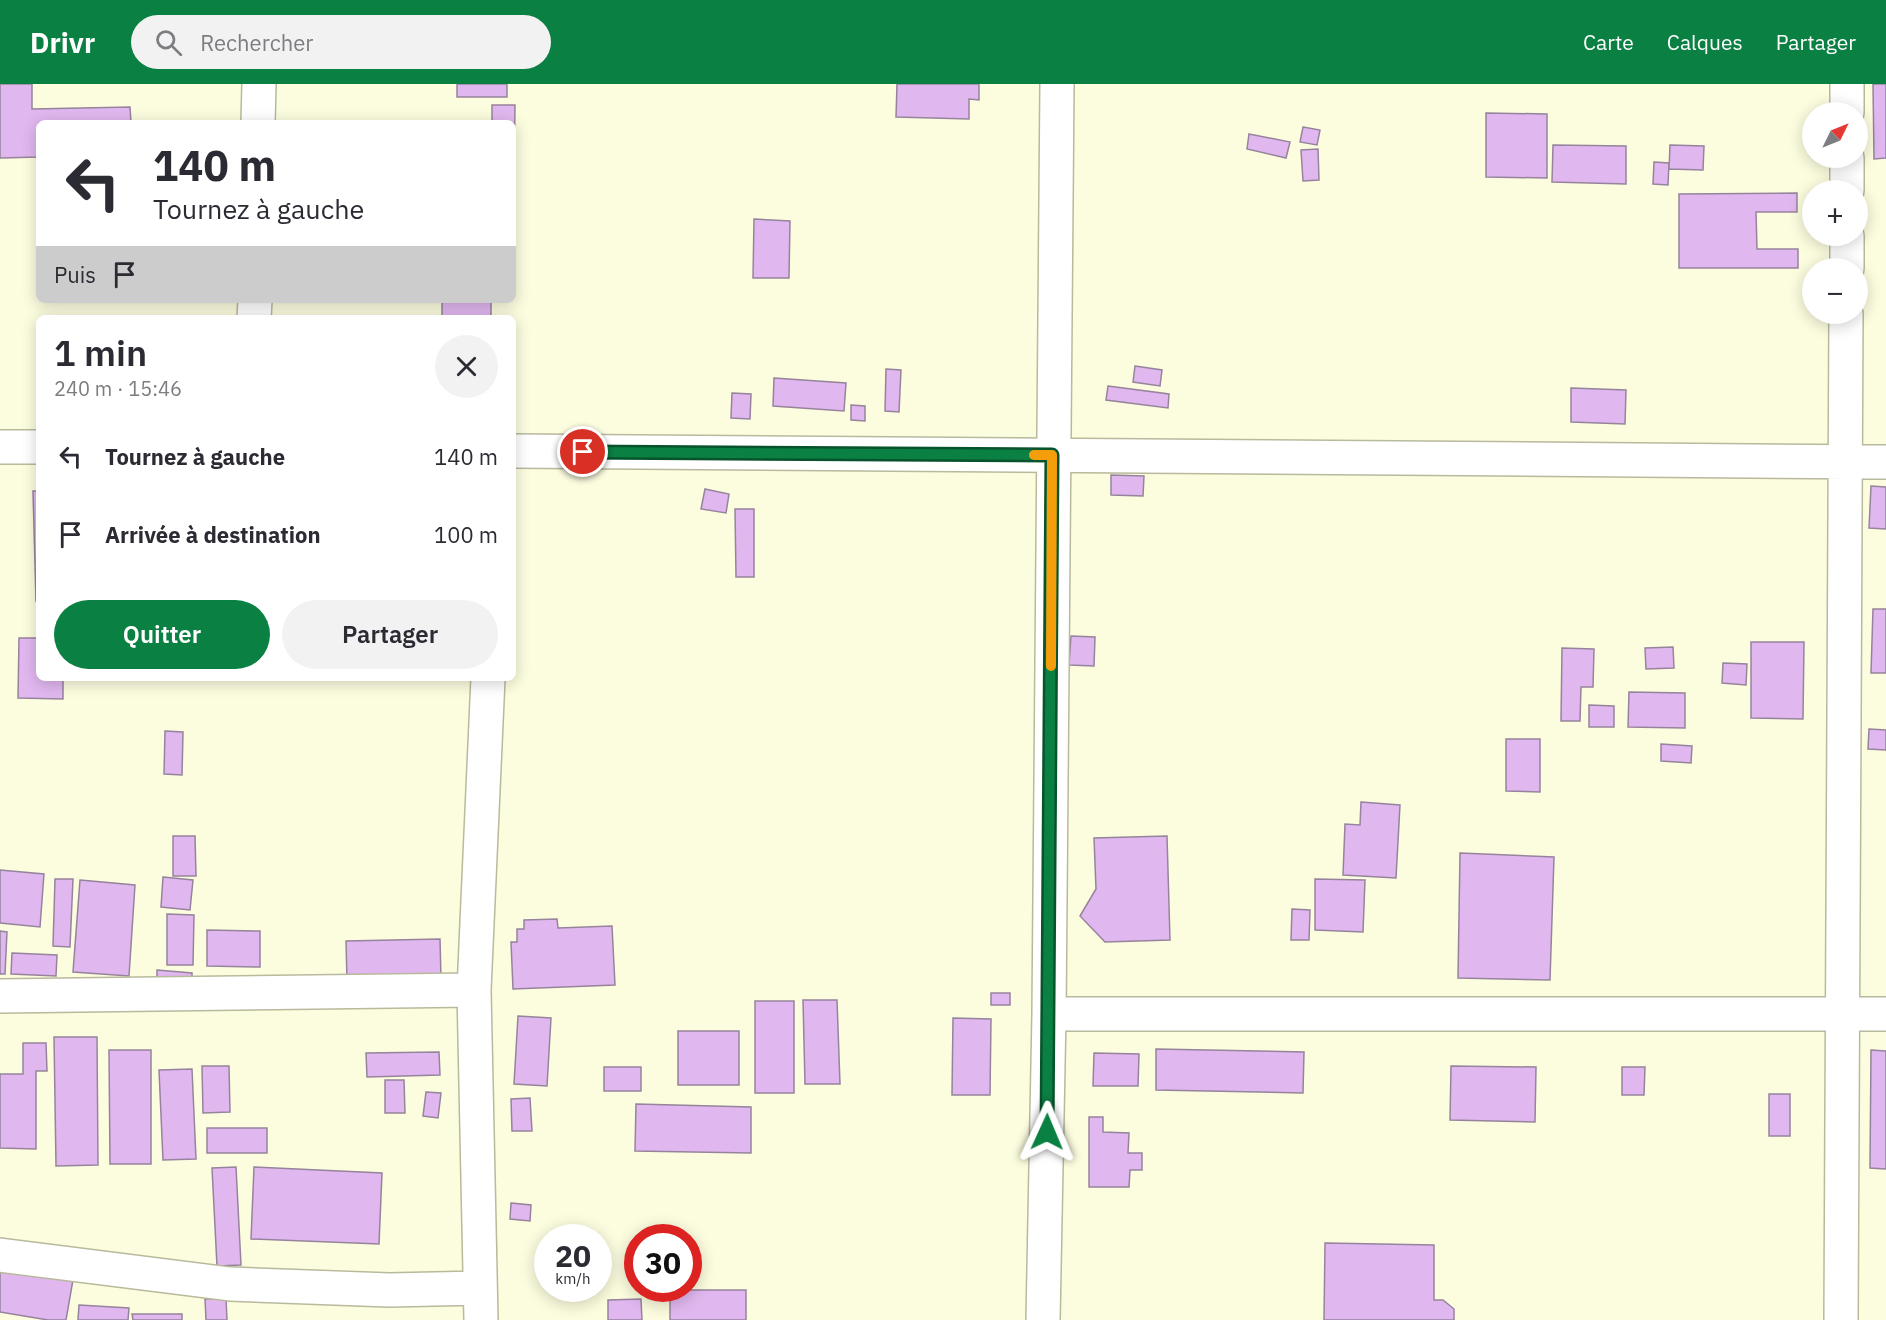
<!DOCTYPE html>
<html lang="fr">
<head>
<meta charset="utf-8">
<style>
  :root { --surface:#fff; --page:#f2f2f3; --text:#2b2b33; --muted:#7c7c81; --accent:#0b8043 }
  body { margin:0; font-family:"IBM Plex Sans",sans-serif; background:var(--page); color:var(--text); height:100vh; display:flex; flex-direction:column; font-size:22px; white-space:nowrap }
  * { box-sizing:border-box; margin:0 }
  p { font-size:20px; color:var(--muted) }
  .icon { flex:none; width:33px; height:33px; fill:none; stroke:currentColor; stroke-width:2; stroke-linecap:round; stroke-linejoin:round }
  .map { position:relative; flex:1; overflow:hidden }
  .panel { position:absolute; left:36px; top:231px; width:480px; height:366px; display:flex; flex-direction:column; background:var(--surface); border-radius:9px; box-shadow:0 3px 15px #0003 }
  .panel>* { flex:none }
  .guide { position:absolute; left:36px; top:36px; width:480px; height:183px; border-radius:9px; box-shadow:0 3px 15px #0003; background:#fff; color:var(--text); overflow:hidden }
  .needle { width:39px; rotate:47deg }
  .fabs { position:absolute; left:1802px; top:18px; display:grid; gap:12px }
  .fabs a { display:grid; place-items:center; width:66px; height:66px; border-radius:50%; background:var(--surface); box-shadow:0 3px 15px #0003; font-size:30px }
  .speed { position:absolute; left:534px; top:1140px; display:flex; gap:12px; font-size:30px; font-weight:700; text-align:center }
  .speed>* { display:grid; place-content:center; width:78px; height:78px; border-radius:50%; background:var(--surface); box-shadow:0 3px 15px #0003; line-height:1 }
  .speed small { font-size:15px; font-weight:400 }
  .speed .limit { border:9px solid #d22; background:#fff; color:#111 }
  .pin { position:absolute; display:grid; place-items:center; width:51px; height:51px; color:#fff; margin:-26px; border:3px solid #fff; border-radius:50%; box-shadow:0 2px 6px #0007 }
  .me { position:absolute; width:66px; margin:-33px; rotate:1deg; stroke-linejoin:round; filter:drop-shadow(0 0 4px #0008) }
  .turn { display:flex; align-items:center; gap:21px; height:126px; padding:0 18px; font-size:27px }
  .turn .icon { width:78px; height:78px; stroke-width:2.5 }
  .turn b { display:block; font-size:42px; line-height:51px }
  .then { display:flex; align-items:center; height:57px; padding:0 18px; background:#0003; gap:12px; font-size:22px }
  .round { display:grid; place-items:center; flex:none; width:63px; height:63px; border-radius:32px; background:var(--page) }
  .overview { display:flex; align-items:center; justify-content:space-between; height:102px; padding:0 18px }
  h1 { font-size:36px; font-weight:600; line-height:45px }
  .button { display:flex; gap:12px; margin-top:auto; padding:12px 18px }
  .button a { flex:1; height:69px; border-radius:36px; background:var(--accent); color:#fff; font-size:24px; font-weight:600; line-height:69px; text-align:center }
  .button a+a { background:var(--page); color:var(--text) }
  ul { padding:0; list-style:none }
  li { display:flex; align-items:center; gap:18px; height:78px; padding:0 18px }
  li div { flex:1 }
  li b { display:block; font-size:22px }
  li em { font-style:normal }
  header { display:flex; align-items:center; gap:36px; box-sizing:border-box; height:84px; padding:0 30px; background:var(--accent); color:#fff }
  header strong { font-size:28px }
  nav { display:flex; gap:33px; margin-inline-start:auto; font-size:21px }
  .search { width:420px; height:54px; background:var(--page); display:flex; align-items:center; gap:15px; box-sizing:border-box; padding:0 21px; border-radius:33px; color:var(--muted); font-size:22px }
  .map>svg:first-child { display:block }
</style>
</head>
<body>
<header>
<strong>Drivr</strong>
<div class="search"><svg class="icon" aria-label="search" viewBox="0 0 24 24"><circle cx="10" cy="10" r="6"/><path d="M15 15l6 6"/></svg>Rechercher</div>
<nav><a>Carte</a><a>Calques</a><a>Partager</a></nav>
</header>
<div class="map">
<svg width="1886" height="1236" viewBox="0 0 1886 1236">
  <rect width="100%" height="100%" fill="#fcfddf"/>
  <path fill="#e1b7f0" stroke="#95849b" stroke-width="1.5" d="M0 0H32V25L130 23 131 39H39V73L0 74Z
    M457 0H507V13H457Z
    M897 0H979V16L969 15V35L896 33Z
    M1873 0H1886V74L1874 75Z
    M492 21H515L514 98 513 39H492Z
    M1486 29 1547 30V94L1486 93Z
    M1303 43 1320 46 1317 61 1300 58Z
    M1249 50 1290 58 1286 74 1247 65Z
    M1553 61 1626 62V100L1552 98Z
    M1670 61 1704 62 1703 86 1669 85Z
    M1318 65 1319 96 1303 97 1301 66Z
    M1654 78 1669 79 1668 101 1653 100Z
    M1797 109V128H1756L1757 165H1798V184H1679V110Z
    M754 135 790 137 789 194H753Z
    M442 216H491V234H442Z
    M1135 282 1162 286 1160 302 1133 298Z
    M886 285 901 286 899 328 885 327Z
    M774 294 846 299 844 327 773 322Z
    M1108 302 1169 310 1168 324 1106 316Z
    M1571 304 1626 306 1625 340 1571 338Z
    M732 309 751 310 750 335 731 334Z
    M851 321 865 322V337L851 336Z
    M1111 391 1144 392 1143 412 1111 411Z
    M1871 402 1886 403V445L1869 444Z
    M705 405 729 410 726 429 701 425Z
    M33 407H39V516L36 517Z
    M735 425H754V493H736Z
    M1873 525H1886V589H1871Z
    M1071 552 1095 553 1094 582 1069 581Z
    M19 554H39V594H63V615L18 614Z
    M1751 558H1804L1803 635 1751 634Z
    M1673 563 1674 584 1646 585 1645 564Z
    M1562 564 1594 565 1593 603H1581L1580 637H1561Z
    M1723 579 1747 580 1746 601 1722 599Z
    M1629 608 1685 609V644L1628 643Z
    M1589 621 1614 622V643H1589Z
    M1869 645 1886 646V666L1868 665Z
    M165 647 183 648 182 691 164 690Z
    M1506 655H1540V708L1506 707Z
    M1661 660 1692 662 1691 679 1661 677Z
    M1361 718 1400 721 1396 794 1343 791 1345 740 1360 741Z
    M173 752H195L196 792H173Z
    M1167 752 1170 856 1105 858 1080 832 1096 805 1094 754Z
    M1460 769 1554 773 1550 896 1458 894Z
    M0 786 44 790 40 843 0 839Z
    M163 793 193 796 190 826 161 823Z
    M55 795H73L70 863 53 862Z
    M1315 795 1365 796 1363 848 1315 846Z
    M80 796 135 801 129 892 73 888Z
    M1292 825 1310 826 1309 856H1291Z
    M167 830 194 831 193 881H167Z
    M557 835 558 844 612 842 615 901 513 905 511 858H517V845H524V836Z
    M207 846 260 847V883L207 882Z
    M0 847 7 848 5 890H0Z
    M440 855 441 895 347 898 346 857Z
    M12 869 57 871 56 892 11 890Z
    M157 886 192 889V896L157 893Z
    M991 909H1010V921H991Z
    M803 916H837L840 1000H805Z
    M755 917H794V1009H755Z
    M518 932 551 934 547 1002 514 1000Z
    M953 934 991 935 990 1011H952Z
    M678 947H739V1001H678Z
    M54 953H97L98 1081 56 1082Z
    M23 959H46L47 987H36V1065L0 1064V990H23Z
    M1156 965 1304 968 1303 1009 1156 1006Z
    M109 966H151V1080H110Z
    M1871 966 1886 967V1085L1870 1084Z
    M439 968 440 991 367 993 366 969Z
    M1094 969 1139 970 1138 1002H1093Z
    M202 982H229L230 1028 203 1029Z
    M1451 982 1536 983 1535 1038 1450 1036Z
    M604 983H641V1007H604Z
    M1622 983H1645L1644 1011H1622Z
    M192 985 196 1075 163 1076 159 986Z
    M385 996H404L405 1029H385Z
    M426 1008 441 1009 438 1034 423 1032Z
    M1769 1010H1790V1052H1769Z
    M530 1014 532 1047H512L511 1015Z
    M636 1020 751 1023V1069L635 1067Z
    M1089 1033H1103V1048L1129 1049 1128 1069H1142V1086H1130L1129 1103H1089Z
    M207 1044H267V1069H207Z
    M236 1083 241 1181 217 1182 212 1084Z
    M254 1083 382 1089 379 1160 251 1155Z
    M511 1119 531 1121 530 1137 510 1135Z
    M1325 1159 1434 1161V1216H1443L1454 1225V1236H1324Z
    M0 1178 74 1190 66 1236H48L0 1228Z
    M670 1206H746V1236H670Z
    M226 1214 227 1236H206L205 1215Z
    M641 1215 642 1236H608V1216Z
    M79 1221 129 1224 128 1236H78Z
    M132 1230H182V1236H133Z"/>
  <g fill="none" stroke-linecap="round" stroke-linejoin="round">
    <defs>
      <path id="minor" d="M1847 28V0
        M258 39 259 0
        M1847 106V74
        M1847 184V152
        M254 234 255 216
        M0 363H39
        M513 367 1886 378
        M0 912 474 906
        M1049 930H1886
        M0 1171 230 1200 389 1206 480 1204
        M481 1236 474 906 488 594
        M1043 1236 1049 930 1057 0
        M1841 1236 1846 230"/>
    </defs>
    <use href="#minor" stroke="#b9b99d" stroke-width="36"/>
    <use href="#minor" stroke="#fff" stroke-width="33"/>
  </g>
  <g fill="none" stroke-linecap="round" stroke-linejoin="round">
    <defs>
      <path id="route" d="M583 368 1052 371 1047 1048"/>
    </defs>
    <use href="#route" stroke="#07532c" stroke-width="15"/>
    <use href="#route" stroke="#0b8043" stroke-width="10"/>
    <path stroke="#f59e0b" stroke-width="10" d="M1034 371H1052L1051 582"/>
  </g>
</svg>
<div class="fabs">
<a><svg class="needle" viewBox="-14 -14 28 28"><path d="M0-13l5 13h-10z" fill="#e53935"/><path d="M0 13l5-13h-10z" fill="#7c7c81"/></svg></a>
<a>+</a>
<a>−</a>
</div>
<div class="speed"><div>20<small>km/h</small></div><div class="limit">30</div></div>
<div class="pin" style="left:583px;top:368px;background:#d93025"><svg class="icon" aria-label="arrive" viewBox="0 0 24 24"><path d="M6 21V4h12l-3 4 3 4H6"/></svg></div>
<svg class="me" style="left:1047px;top:1048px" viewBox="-20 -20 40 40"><path d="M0-17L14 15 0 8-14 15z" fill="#0b8043" stroke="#fff" stroke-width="4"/></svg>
<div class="guide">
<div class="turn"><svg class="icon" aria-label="left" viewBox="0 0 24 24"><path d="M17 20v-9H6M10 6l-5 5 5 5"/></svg><div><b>140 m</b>Tournez à gauche</div></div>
<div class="then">Puis<svg class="icon" aria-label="arrive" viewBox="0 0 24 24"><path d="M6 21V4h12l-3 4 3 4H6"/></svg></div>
</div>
<section class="panel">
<div class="overview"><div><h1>1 min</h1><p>240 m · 15:46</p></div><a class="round"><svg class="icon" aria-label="close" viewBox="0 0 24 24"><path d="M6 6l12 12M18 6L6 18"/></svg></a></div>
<ul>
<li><svg class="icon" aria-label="left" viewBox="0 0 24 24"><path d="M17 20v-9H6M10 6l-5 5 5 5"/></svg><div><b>Tournez à gauche</b></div><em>140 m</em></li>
<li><svg class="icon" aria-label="arrive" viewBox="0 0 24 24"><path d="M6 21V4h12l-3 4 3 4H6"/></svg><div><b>Arrivée à destination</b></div><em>100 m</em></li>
</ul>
<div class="button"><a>Quitter</a><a>Partager</a></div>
</section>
</div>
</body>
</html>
